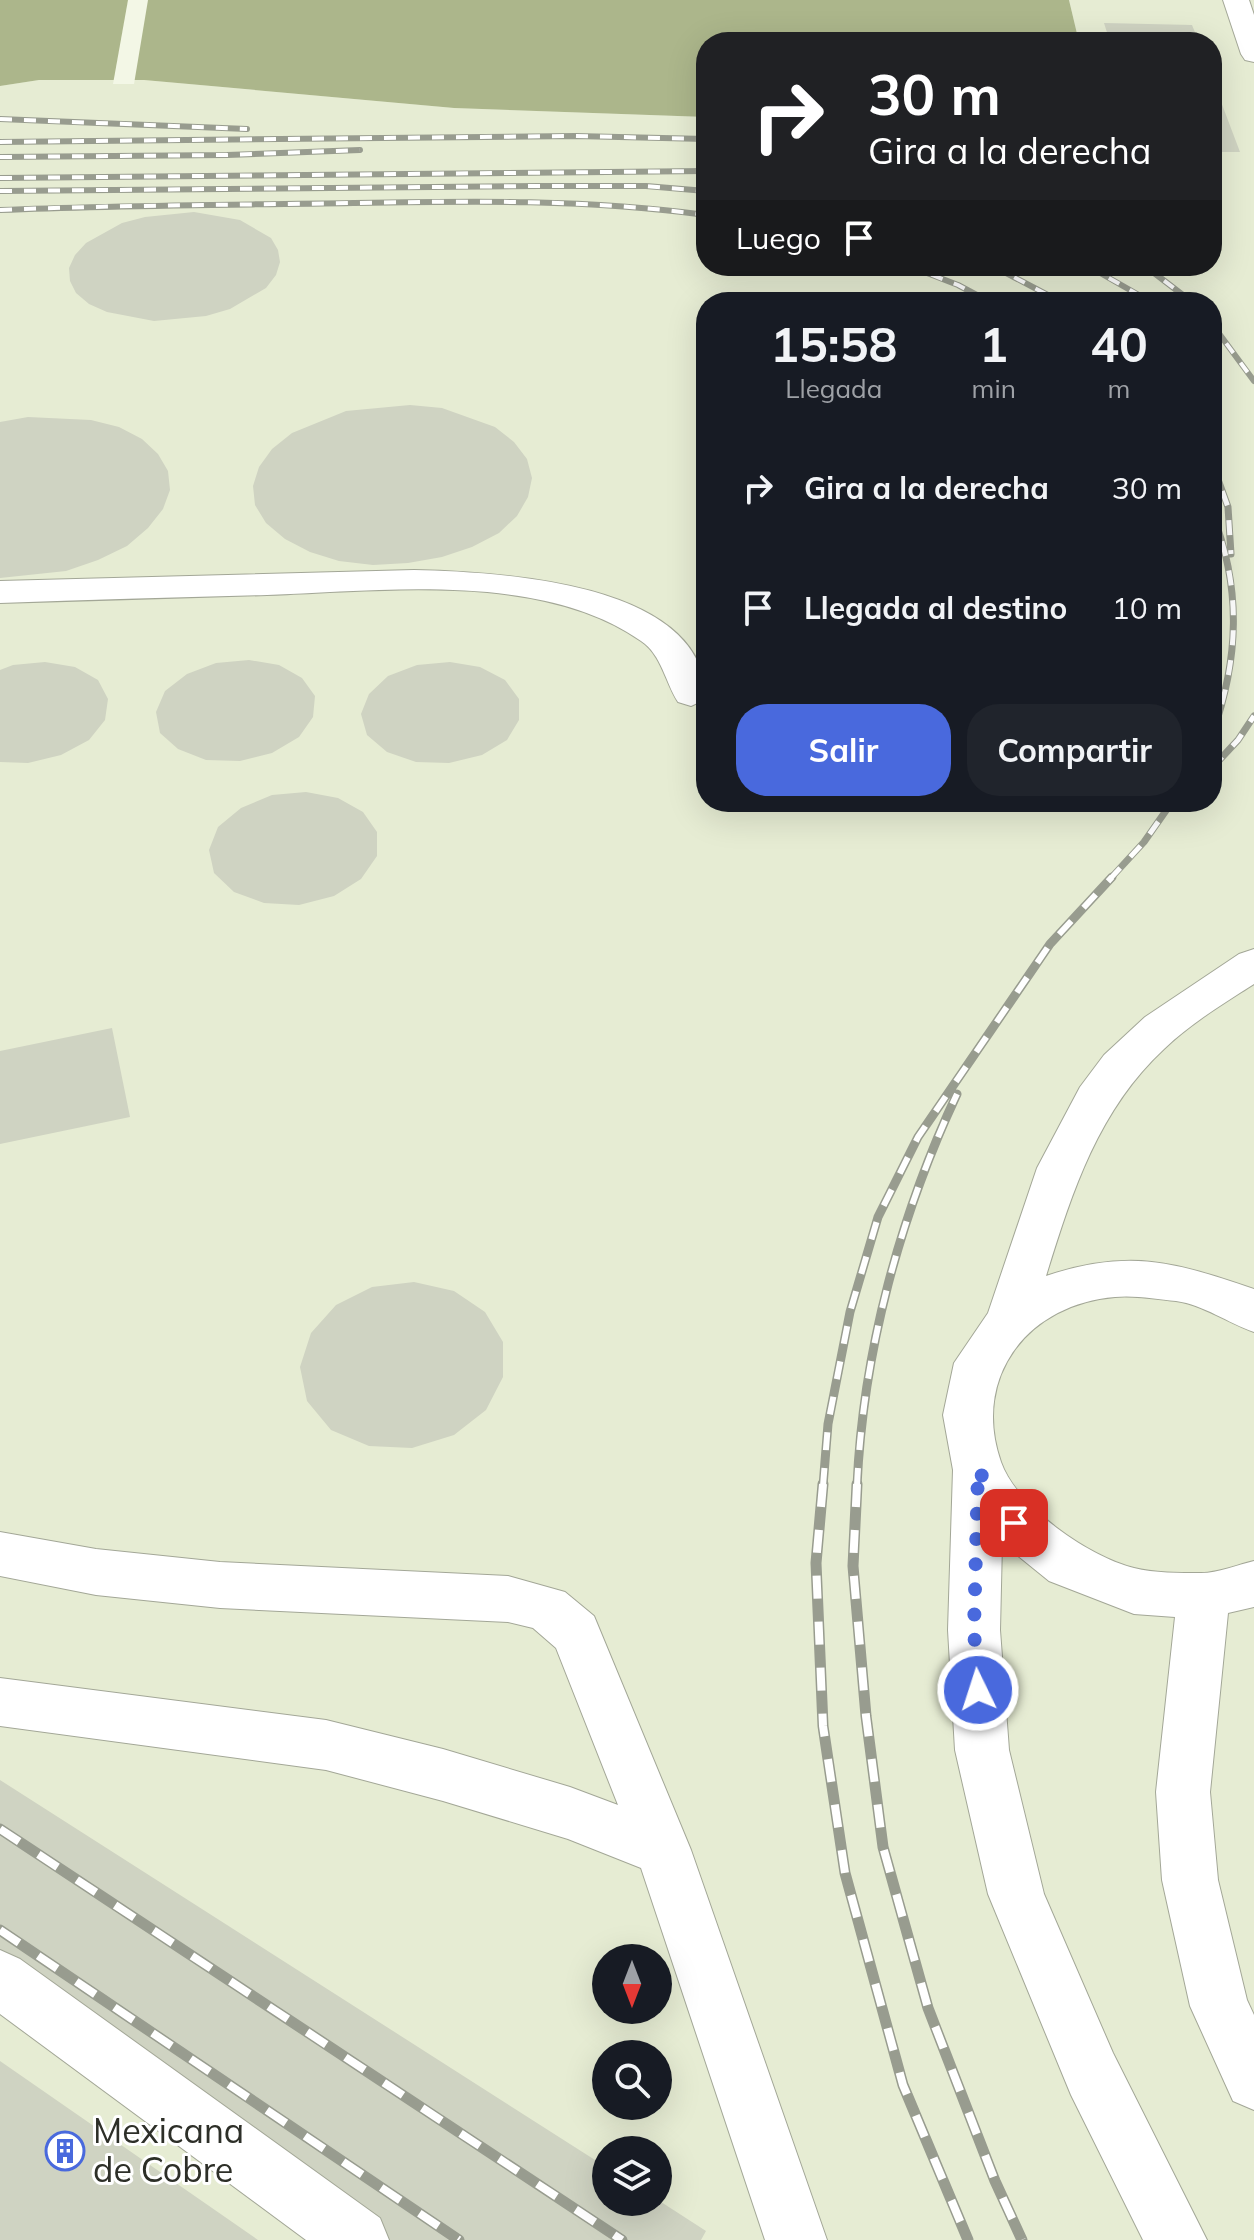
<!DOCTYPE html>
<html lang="es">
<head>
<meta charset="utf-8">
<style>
  :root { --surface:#171b24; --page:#20242c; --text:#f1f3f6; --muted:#9ea1a6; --accent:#4969dd }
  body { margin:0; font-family:Mulish,sans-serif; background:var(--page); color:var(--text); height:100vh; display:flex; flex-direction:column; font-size:30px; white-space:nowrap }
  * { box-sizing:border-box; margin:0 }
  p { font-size:26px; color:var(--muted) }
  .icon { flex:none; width:44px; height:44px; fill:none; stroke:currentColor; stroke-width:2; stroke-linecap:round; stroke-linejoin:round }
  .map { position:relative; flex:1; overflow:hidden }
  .drawer { position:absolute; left:696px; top:292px; width:526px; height:520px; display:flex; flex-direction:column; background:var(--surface); border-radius:32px; box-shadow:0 8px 32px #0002 }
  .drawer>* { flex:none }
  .hud { position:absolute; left:696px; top:32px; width:526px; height:244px; border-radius:32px; box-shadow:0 8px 32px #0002; background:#202124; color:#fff; overflow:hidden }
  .needle { width:52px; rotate:180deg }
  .controls { position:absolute; left:592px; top:1944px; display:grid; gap:16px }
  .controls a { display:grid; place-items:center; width:80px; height:80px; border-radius:50%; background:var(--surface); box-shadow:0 8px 32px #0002; font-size:40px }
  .pin { position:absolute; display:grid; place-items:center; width:68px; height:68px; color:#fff; margin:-34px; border-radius:16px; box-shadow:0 4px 12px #0006 }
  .me { position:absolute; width:88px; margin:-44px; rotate:356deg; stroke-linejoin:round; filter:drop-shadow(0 0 6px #0008) }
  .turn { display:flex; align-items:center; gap:28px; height:168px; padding:0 40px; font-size:36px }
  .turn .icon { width:104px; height:104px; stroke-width:2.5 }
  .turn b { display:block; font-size:56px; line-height:68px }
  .then { display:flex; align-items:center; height:76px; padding:0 40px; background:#0003; gap:16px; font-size:30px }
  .eta { display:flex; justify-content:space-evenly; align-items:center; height:136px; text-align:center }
  .eta b { font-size:48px; font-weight:700; line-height:56px }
  .action { display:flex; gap:16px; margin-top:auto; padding:16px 40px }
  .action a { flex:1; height:92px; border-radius:32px; background:var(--accent); color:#fff; font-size:32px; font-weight:700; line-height:92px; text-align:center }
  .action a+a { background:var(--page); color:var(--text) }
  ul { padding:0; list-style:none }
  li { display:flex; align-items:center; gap:24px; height:120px; padding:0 40px }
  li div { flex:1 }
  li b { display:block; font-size:30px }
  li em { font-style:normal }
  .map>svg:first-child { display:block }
</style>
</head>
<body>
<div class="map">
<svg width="1254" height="2240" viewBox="0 0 1254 2240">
  <rect width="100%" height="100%" fill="#f3f7e6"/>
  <path fill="#e6ecd3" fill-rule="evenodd" d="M1069 0H1254V2240H0V86L39 80H144L454 108 706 117V266H1212V42H1079ZM706 302H1212V802H706ZM606 1958H658V2010H606ZM606 2054H658V2106H606ZM606 2150H658V2202H606Z"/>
  <path fill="#acb68b" d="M0 0H1069L1079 42H706V117L454 108 144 80H39L0 86Z"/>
  <path fill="#f3f7e6" d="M128 0H148L134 84H113Z"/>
  <path fill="#cfd3c2" d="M1104 23 1192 25 1199 42H1110Z
    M1212 79V78L1240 152H1212Z
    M194 212 240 220 271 238 278 250 280 262 276 275 266 288 230 309 206 316 154 321 107 312 89 304 76 293 70 281 69 268 75 255 86 243 122 223 145 217Z
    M410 405 442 408 495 427 514 442 527 459 532 478 528 497 517 516 499 533 472 547 442 557 408 563 373 565 339 561 310 552 285 539 266 523 255 505 253 486 259 467 272 449 292 433 346 411Z
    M28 417 91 420 119 427 142 439 158 454 168 471 170 490 163 509 148 528 127 546 98 560 66 571 0 578V422Z
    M249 660 279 665 302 678 315 696 313 717 299 737 272 753 240 761 206 760 178 749 160 733 156 712 165 691 187 674 216 663Z
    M45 662 75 667 98 680 108 699 105 720 89 740 61 755 28 763 0 762V670L13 665Z
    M450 662 480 667 505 680 519 699V720L507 740 482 755 449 763 416 762 387 752 367 735 361 714 369 694 388 676 417 665Z
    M306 792 338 798 363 812 377 832V856L361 879 334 896 299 905 264 903 234 892 214 873 209 850 218 827 241 808 272 795Z
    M112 1028 130 1117 0 1144V1051Z
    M414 1282 454 1291 485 1312 503 1342V1377L486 1410 454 1435 412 1448 369 1446 331 1430 307 1401 300 1367 311 1333 336 1305 372 1287Z
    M0 1780 606 2167V2202L658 2200 706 2231 701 2240H374L0 1991Z
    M0 2061 258 2240H0Z"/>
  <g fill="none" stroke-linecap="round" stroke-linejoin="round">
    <defs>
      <path id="minor" d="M1223 0H1249L1254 15V62L1245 60 1241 54Z
        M414 570C497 572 706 581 706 699L691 706 678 702C665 682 662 655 641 641 542 571 382 591 267 595 178 597 89 600 0 603V581Z
        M1254 949V984C1223 1004 1191 1023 1164 1049 1098 1110 1072 1192 1046 1276 1129 1248 1175 1262 1254 1289V1332C1228 1323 1204 1305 1176 1301 1157 1299 1134 1295 1115 1297 1029 1304 971 1376 1001 1462 1017 1507 1089 1557 1134 1568 1154 1573 1180 1573 1201 1573 1218 1573 1237 1565 1254 1561V1607L1228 1613 1210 1792 1218 1880 1247 2000 1254 2015V2110L1233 2101 1190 2006 1162 1880 1156 1792 1175 1617 1134 1614 1049 1581 1002 1543 1000 1630 1009 1750 1044 1894 1113 2053 1207 2240H1143L1071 2095 988 1894 955 1750 948 1630 953 1470 943 1415 954 1363 988 1313 1037 1168 1080 1087 1104 1055 1145 1017 1239 954Z
        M0 1532 96 1549 220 1562 508 1576 565 1592 594 1616 691 1850 827 2240H765L641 1868 568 1839 443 1801 326 1770 0 1726V1678L326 1720 443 1749 570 1787 618 1805 556 1648 533 1628 508 1622 220 1608 96 1595 0 1576Z
        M0 1950 20 1959 380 2218 389 2240H306L0 2014Z"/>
    </defs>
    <use href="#minor" stroke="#a3a797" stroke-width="2"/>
    <use href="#minor" fill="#fff" fill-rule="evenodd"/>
    <defs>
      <path id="rail-far3" d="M0 119 247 129
        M0 142 575 136 706 139
        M0 157 227 155 360 150
        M0 178 706 171
        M0 191 539 186H646L706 191
        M0 210C118 205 235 205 353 203 472 201 588 199 706 215
        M909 266 958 285 990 302
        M993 266 1061 302
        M1088 266 1151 302
        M1145 266 1192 302
        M1212 324 1254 381"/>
      <path id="rail-far2" d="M1212 463 1228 507 1231 554
        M1212 513C1242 588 1239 659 1212 735
        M1212 768 1238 740 1254 716
        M1110 879 1144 842 1172 802"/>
      <path id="rail-far1" d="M823 1486 828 1424 850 1312 878 1217 918 1137 1050 944 1112 877
        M857 1486C863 1351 900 1216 957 1094"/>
      <path id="rail" d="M823 1484 816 1563 823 1726 845 1873 903 2085 968 2240
        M857 1484 853 1566 866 1716 883 1847 928 2008 995 2181 1022 2240
        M0 1829 622 2240
        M0 1930 459 2240"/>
    </defs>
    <use href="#rail-far3" stroke="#989c8f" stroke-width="6"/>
    <use href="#rail-far2" stroke="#989c8f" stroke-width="7"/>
    <use href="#rail-far1" stroke="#989c8f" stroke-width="9"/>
    <use href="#rail" stroke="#989c8f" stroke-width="11"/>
    <use href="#rail-far3" stroke="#fff" stroke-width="4" stroke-dasharray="12" stroke-linecap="butt"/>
    <use href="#rail-far2" stroke="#fff" stroke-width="5" stroke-dasharray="15" stroke-linecap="butt"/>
    <use href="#rail-far1" stroke="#fff" stroke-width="6" stroke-dasharray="18" stroke-linecap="butt"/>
    <use href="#rail" stroke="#fff" stroke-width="8" stroke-dasharray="23" stroke-linecap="butt"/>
  </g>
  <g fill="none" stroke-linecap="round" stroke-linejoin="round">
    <path stroke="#4969dd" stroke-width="14" stroke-dasharray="0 25.2" d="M978 1690 974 1630 978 1470 1014 1523"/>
  </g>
  <defs>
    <symbol id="building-ring" viewBox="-11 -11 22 22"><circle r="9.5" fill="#fff" stroke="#4969dd" stroke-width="1.5"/><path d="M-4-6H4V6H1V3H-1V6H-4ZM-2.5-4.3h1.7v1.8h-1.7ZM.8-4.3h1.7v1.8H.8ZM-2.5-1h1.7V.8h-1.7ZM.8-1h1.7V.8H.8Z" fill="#4969dd"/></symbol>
  </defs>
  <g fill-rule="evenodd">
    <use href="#building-ring" x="43" y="2129" width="44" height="44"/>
  </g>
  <g text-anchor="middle" stroke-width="6" stroke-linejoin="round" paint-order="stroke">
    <g font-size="34" fill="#2d2f28" stroke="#fff" text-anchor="start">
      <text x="93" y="2143">Mexicana<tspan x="93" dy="39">de Cobre</tspan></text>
    </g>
  </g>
</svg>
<div class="controls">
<a><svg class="needle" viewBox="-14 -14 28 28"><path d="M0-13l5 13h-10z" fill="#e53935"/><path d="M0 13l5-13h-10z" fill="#9ea1a6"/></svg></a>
<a><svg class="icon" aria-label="search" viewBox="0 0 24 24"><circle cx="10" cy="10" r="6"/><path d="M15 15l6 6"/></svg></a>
<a><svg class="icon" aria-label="layers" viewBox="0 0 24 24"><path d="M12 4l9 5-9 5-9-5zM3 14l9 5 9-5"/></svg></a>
</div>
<div class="pin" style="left:1014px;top:1523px;background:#d93025"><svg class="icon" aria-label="arrive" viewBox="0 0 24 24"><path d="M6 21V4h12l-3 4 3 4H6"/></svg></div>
<svg class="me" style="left:978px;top:1690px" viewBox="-20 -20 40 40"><circle r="17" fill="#4969dd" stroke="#fff" stroke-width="3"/><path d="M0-11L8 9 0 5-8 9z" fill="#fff"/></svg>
<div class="hud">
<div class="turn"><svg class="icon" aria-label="right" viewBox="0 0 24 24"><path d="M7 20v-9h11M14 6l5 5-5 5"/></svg><div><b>30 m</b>Gira a la derecha</div></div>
<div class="then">Luego<svg class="icon" aria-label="arrive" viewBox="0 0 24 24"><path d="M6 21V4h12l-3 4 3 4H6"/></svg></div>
</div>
<section class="drawer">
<div class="eta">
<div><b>15:58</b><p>Llegada</p></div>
<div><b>1</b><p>min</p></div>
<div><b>40</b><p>m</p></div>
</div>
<ul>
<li><svg class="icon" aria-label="right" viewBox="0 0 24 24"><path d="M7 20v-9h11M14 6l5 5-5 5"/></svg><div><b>Gira a la derecha</b></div><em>30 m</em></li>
<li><svg class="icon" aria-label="arrive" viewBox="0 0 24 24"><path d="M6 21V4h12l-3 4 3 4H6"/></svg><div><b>Llegada al destino</b></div><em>10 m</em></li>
</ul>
<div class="action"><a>Salir</a><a>Compartir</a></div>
</section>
</div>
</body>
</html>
